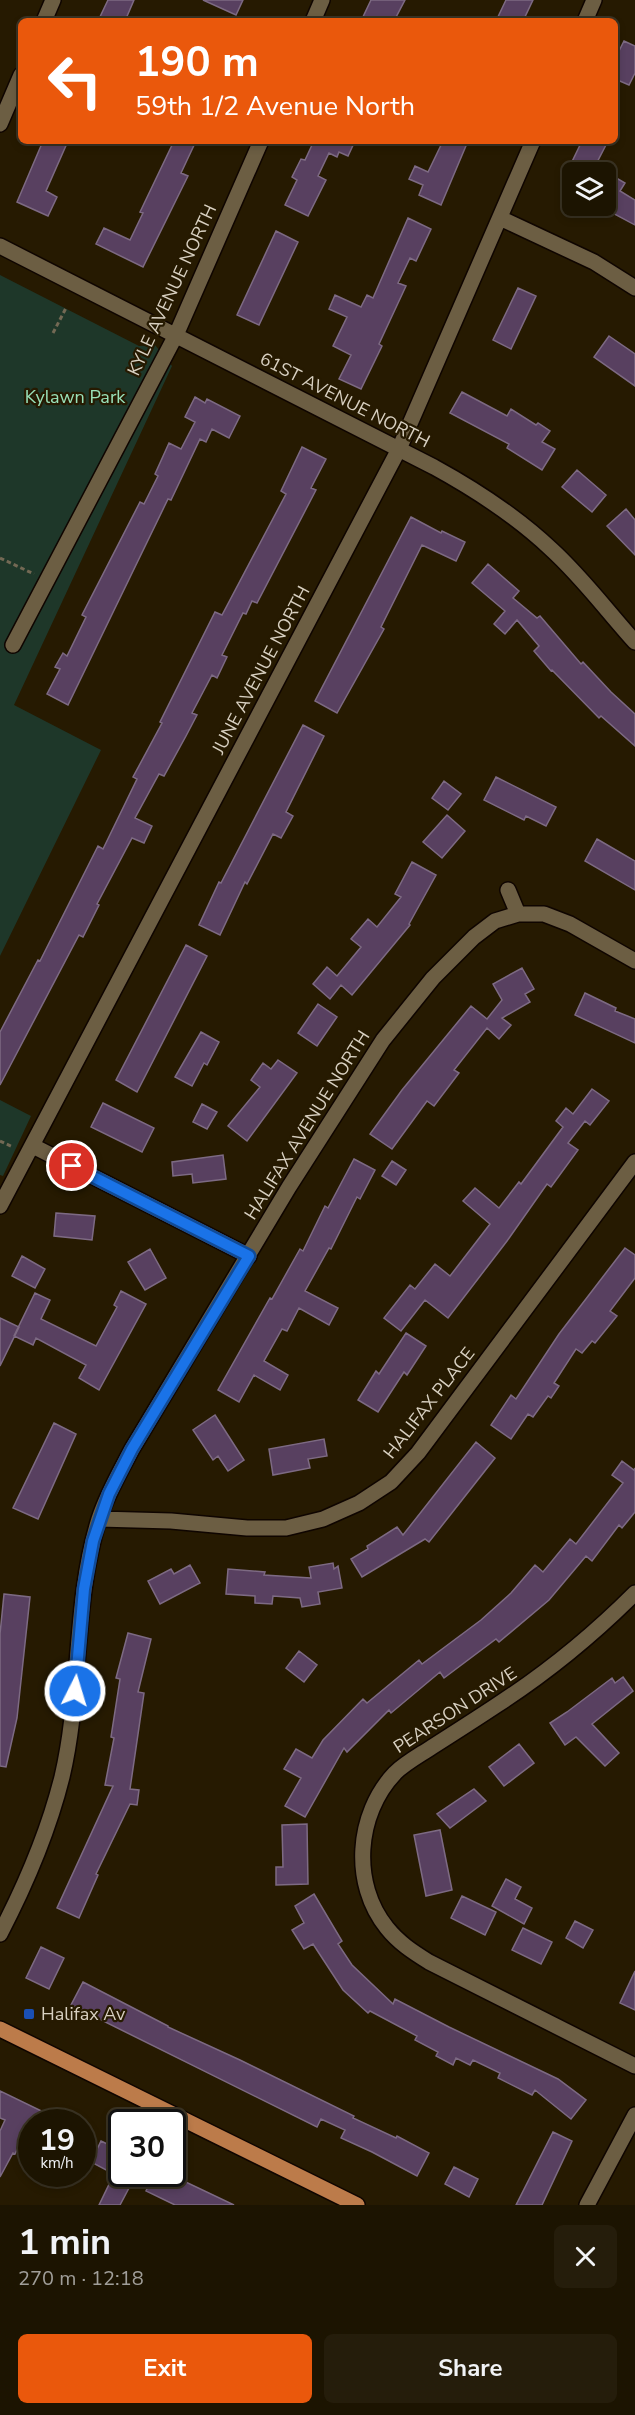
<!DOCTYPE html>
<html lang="en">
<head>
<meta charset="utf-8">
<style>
  :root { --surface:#1c1401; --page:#251d0b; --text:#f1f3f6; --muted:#a09e99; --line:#3a3323; --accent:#ea580c }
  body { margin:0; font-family:"Nunito Sans",sans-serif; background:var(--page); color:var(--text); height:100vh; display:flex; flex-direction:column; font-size:22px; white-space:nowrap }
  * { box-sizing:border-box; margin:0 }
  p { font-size:20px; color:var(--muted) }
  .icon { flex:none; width:33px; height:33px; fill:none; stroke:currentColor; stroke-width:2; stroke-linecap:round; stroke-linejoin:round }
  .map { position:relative; height:2205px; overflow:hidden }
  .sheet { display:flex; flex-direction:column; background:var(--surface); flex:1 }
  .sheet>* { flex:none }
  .guide { position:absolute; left:18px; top:18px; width:600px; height:126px; border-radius:9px; box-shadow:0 3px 9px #0003,0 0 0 2px var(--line); background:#ea580c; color:#fff; overflow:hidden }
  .controls { position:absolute; left:562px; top:162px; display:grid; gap:12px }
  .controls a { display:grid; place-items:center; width:54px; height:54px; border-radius:9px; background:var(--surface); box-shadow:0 3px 9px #0003,0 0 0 2px var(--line); font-size:30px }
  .speed { position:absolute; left:18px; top:2109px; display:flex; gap:12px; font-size:30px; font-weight:700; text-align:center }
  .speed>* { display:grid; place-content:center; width:78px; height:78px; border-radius:50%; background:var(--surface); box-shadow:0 3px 9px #0003,0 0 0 2px var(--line); line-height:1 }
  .speed small { font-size:15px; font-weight:400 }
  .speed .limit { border:3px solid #111; border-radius:9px; background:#fff; color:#111 }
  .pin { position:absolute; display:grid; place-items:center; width:51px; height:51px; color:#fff; margin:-26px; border:3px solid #fff; border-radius:50%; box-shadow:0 2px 6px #0007 }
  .me { position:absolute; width:66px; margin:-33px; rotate:5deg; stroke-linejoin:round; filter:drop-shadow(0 0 4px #0008) }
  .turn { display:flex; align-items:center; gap:21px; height:126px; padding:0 18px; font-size:27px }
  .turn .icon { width:78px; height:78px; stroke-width:2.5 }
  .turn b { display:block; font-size:42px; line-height:51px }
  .round { display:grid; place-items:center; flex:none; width:63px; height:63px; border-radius:9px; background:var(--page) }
  .head { display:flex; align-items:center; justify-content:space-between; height:102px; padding:0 18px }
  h1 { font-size:36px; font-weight:700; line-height:45px }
  .primary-button { display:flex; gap:12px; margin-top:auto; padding:12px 18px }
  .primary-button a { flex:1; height:69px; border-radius:9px; background:var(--accent); color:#fff; font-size:24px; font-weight:700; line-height:69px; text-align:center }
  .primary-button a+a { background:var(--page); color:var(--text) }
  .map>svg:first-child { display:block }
</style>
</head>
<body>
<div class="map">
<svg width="635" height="2205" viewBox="0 0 635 2205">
  <rect width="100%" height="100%" fill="#261a01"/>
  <path fill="#1e3729" d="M0 275 139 346 155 345 172 366 14 705 101 750 0 956Z
    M0 1100 31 1116 3 1176 0 1175Z"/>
  <path fill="#584060" stroke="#7d6a83" stroke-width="1.5" d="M108 0H134L125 21H98Z
    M203 0H243L236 15Z
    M371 0H405L394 21H361Z
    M506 0H533L523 21H496Z
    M624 41 635 46V73L629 85 615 79V59Z
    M43 141H68L46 191 57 197 48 216 17 202Z
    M174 141H196L181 173 188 176 143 267 96 244 104 228 130 240 143 213 140 212Z
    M303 141H355L348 156 339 152 337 157 329 153 318 176 326 180 308 216 285 205 297 180 292 177 301 159 305 160 312 145Z
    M443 141H468L441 205 419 195 423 185 409 179 415 166 428 172Z
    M582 141H608L592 172H567Z
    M606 172 625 183 620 191 635 200V225L609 211 606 217Z
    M408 218 431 229 416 261 410 258 398 283 406 286 379 344 382 346 361 389 339 379 351 355 333 346 347 317 329 309 335 295 361 307 367 295 373 298Z
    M276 231 298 242 259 325 237 315Z
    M518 288 536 296 511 349 493 340Z
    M609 336 635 354V386L594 357Z
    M462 392 507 416 511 409 536 425 538 423 550 431 542 442 555 449 542 470 507 448 509 444 450 413Z
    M195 397 205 403 207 399 240 416 229 438 212 429 206 442 200 439 171 500 168 499 68 705 47 694 60 669 55 667 63 653 67 656 86 617 82 615 140 502 144 504 158 476 155 474 169 443 181 449 195 422 185 417Z
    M302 447 326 459 311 488 316 490 257 603 252 601 246 614 243 613 222 655 227 657 217 678 212 675 192 713 197 715 186 736 164 776 159 774 135 818 152 826 144 843 132 838 97 904 99 905 83 937 79 935 0 1085V1032L38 960 40 961 98 846 103 849 137 779 133 777 162 723 160 722 215 612 222 615 286 494 281 491Z
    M577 470 606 495 592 512 562 487Z
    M626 509 635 520V555L607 526Z
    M411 517 441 533 442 531 465 542 456 561 422 545 381 627 384 629 337 713 315 701Z
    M488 564 519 591 513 598 537 618 540 616 581 664 583 662 611 692 635 714V746L601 716 599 718 552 670 551 671 534 651 539 646 517 620 505 634 494 624 505 611 472 583Z
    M303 725 324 736 286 812 293 816 281 838 273 834 247 884 245 882 220 935 199 925 219 882 221 883Z
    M496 777 556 807 546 826 526 816 524 820 484 800Z
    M444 781 461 794 448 810 432 798Z
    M447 815 465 831 442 858 423 842Z
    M597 839 635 861V890L585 861Z
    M412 862 436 875 409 924 410 925 352 995 341 985 330 999 313 984 327 967 337 976 361 947 351 939 368 919 377 927 401 897 395 894Z
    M186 945 207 956 137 1092 116 1080Z
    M522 968 534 989 525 994 530 1002 502 1018 511 1025 499 1039 487 1028 454 1070 459 1073 434 1106 427 1101 392 1149 370 1134 402 1090 471 1006 487 1019 502 1000 493 984Z
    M585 993 616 1008 615 1011 635 1019V1043L575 1015Z
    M318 1004 337 1017 317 1046 298 1033Z
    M201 1032 219 1042 207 1065 204 1063 192 1086 175 1077Z
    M278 1060 297 1073 247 1141 228 1126 260 1087 251 1080 263 1063 271 1069Z
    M592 1089 609 1101 590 1125 585 1121 568 1143 578 1150 551 1187 547 1184 507 1241 448 1318 425 1300 401 1331 384 1318 410 1285 415 1289 435 1264 450 1276 490 1224 463 1201 475 1188 499 1208 519 1182 521 1184 563 1127 556 1121 566 1108 573 1114Z
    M103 1103 154 1128 142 1152 91 1127Z
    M202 1104 217 1112 207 1129 193 1122Z
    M223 1155 226 1179 193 1183 192 1174 173 1176 172 1162Z
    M354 1159 375 1170 360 1199 357 1197 331 1249 329 1248 305 1291 338 1308 329 1325 299 1308 287 1331 282 1329 264 1361 288 1375 280 1390 254 1375 239 1402 218 1390 270 1298 272 1299 300 1249 303 1251 325 1206 328 1208Z
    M392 1161 406 1170 396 1185 382 1176Z
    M56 1213 95 1216 92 1240 54 1236Z
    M625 1248 635 1255V1278L610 1311 617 1316 595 1343 592 1341 582 1353 576 1349 554 1383 559 1386 551 1398 548 1396 533 1417 528 1414 511 1439 491 1425 511 1395 516 1399 559 1334Z
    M150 1249 166 1278 145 1290 128 1262Z
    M22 1256 45 1269 35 1288 12 1276Z
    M121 1291 146 1304 99 1390 79 1378 86 1365 36 1338 33 1345 14 1336 35 1293 50 1300 41 1319 96 1346 117 1307 114 1305Z
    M0 1318 19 1327 0 1366Z
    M406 1333 426 1346 407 1375 404 1372 378 1412 358 1400 376 1371 379 1374Z
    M215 1415 244 1460 228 1471 218 1456 213 1460 193 1430Z
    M54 1423 76 1434 38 1519 13 1508Z
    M324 1439 327 1456 308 1459 310 1468 273 1475 269 1449Z
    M476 1442 495 1458 429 1542 425 1539 362 1577 351 1559 368 1549 367 1546 397 1527 403 1535Z
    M622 1461 634 1470 635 1468V1512L622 1528 619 1525 592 1561 586 1556 549 1600 499 1642 496 1639 444 1678 440 1672 391 1713 389 1710 347 1752 344 1748 305 1817 285 1806 301 1778 284 1769 296 1749 312 1758 323 1740 363 1699 367 1703 419 1660 422 1664 481 1620 511 1593 535 1565 543 1572 570 1539 576 1544 623 1483 612 1475Z
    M333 1563 334 1569 338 1566 342 1588 318 1592 320 1604 302 1607 300 1598 273 1596 272 1604 255 1603V1596L226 1594 228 1569 265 1572 264 1575 311 1578 309 1567Z
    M190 1565 200 1583 160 1604 148 1581 171 1569 174 1574Z
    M4 1594 30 1597 17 1718 6 1767 0 1766V1634Z
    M128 1633 151 1639 138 1692 144 1693 130 1789 139 1790 137 1805 130 1804 96 1874 98 1875 79 1918 57 1908 113 1786 105 1785 114 1738 111 1737 120 1679 116 1678Z
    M299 1651 317 1665 304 1682 286 1668Z
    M623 1677 633 1691 592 1724 619 1753 605 1766 576 1737 565 1745 550 1723 567 1712 612 1678 615 1683Z
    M519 1744 534 1763 504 1786 489 1767Z
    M474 1789 486 1801 450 1828 437 1814Z
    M307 1824 308 1884 276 1885V1867H283L282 1825Z
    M440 1830 452 1890 426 1896 414 1835Z
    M506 1879 521 1887 515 1899 532 1908 524 1924 492 1906Z
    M314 1894 342 1941 338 1944 352 1965 393 2004 395 1999 449 2027 558 2079 586 2100 571 2119 535 2090 532 2095 498 2078 500 2073 473 2060 470 2065 456 2058 453 2065 436 2056 438 2052 415 2040 417 2036 370 2011 368 2013 343 1990 313 1944 304 1949 292 1930 304 1923 295 1906Z
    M462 1896 496 1912 485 1935 451 1918Z
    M575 1921 593 1930 583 1948 566 1938Z
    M523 1928 552 1942 541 1964 512 1950Z
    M41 1947 64 1958 49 1989 26 1978Z
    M635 1971V2010L620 2003Z
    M83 1982 168 2026V2027L240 2060 354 2116 353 2118 396 2138 397 2136 429 2153 417 2176 372 2152 341 2138 345 2130 321 2119 317 2127 71 2005Z
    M0 2091 64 2122H30L15 2154 13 2153 0 2177V2131L5 2120 0 2118Z
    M553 2132 572 2141 542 2205H516Z
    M101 2141 122 2151V2182L130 2186 120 2205H99L114 2174 91 2162Z
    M454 2167 478 2179 469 2197 445 2184Z
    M154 2174H169L234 2205H175L146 2191Z"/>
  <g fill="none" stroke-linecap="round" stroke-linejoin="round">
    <defs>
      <path id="minor" d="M44 21 53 0
        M313 21 322 0
        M585 21 594 0
        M0 124 21 75
        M500 218 594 262 635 288
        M0 246 434 467C476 490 516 516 551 549 582 577 607 611 635 642
        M13 645 176 335 261 141
        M508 890 518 914
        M33 1146 249 1256
        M0 1206 399 449 533 141
        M99 1519 171 1521 247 1528H286L323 1519 359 1503 391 1482 418 1453 635 1162
        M635 1593C593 1635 548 1672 497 1705 476 1719 454 1733 432 1747 420 1755 405 1763 395 1773 356 1814 351 1884 387 1928 399 1943 413 1952 429 1962L635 2066
        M0 1934C26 1884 48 1833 62 1777 82 1693 73 1602 99 1519 107 1494 120 1472 132 1449L289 1187 383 1040 433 978 474 937 495 921 518 914H544L570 924 635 961
        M587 2205 635 2115"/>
      <path id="major" d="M0 2029 357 2205"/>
    </defs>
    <use href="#minor" stroke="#0f0500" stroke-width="18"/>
    <use href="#major" stroke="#0f0500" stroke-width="18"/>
    <path stroke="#736954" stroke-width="3" stroke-dasharray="4.5 3" stroke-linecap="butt" d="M53 333 66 308
      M0 558 34 574
      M0 1141 13 1147"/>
    <use href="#minor" stroke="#6c5e43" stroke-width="15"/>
    <use href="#major" stroke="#bc7b4a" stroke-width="15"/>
  </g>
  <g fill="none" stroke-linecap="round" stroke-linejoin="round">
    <defs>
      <path id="route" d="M72 1166 249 1256 132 1449 109 1494 93 1541 84 1589 75 1691"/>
    </defs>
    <use href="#route" stroke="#114b97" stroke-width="15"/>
    <use href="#route" stroke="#1a73e8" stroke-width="10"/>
  </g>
  <rect fill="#1a4fb4" stroke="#261a01" stroke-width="2" x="23" y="2008" width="12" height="12" rx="3"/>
  <g text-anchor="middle" stroke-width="4.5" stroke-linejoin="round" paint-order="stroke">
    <g font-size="18" fill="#d8d0c1" stroke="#261a01">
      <text transform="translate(172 290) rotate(-65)" y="6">KYLE AVENUE NORTH</text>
      <text transform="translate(345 400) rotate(27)" y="6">61ST AVENUE NORTH</text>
      <text transform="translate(261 670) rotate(-62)" y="6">JUNE AVENUE NORTH</text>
      <text transform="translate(307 1125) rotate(-58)" y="6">HALIFAX AVENUE NORTH</text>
      <text transform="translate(429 1403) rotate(-52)" y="6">HALIFAX PLACE</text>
      <text transform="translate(455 1710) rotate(-33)" y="6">PEARSON DRIVE</text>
    </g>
    <g font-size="18" fill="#99e1b9" stroke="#261a01">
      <text x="75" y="403">Kylawn Park</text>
    </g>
    <g font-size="18" fill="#d8d0c1" stroke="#261a01" text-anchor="start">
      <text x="41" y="2020">Halifax Av</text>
    </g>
  </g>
</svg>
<div class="controls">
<a><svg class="icon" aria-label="layers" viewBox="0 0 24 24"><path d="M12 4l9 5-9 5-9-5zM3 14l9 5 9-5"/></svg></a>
</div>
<div class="speed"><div>19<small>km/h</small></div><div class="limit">30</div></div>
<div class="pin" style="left:72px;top:1166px;background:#d93025"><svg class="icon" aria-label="arrive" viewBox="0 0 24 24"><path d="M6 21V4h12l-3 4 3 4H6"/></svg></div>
<svg class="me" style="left:75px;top:1691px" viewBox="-20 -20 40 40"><circle r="17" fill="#1a73e8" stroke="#fff" stroke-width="3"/><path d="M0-11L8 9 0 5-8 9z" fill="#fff"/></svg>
<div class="guide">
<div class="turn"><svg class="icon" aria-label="left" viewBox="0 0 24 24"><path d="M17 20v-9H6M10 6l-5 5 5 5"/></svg><div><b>190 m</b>59th 1/2 Avenue North</div></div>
</div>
</div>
<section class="sheet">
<div class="head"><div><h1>1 min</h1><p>270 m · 12:18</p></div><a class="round"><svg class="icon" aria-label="close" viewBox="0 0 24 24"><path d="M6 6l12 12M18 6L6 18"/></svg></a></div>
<div class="primary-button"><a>Exit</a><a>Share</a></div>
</section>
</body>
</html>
